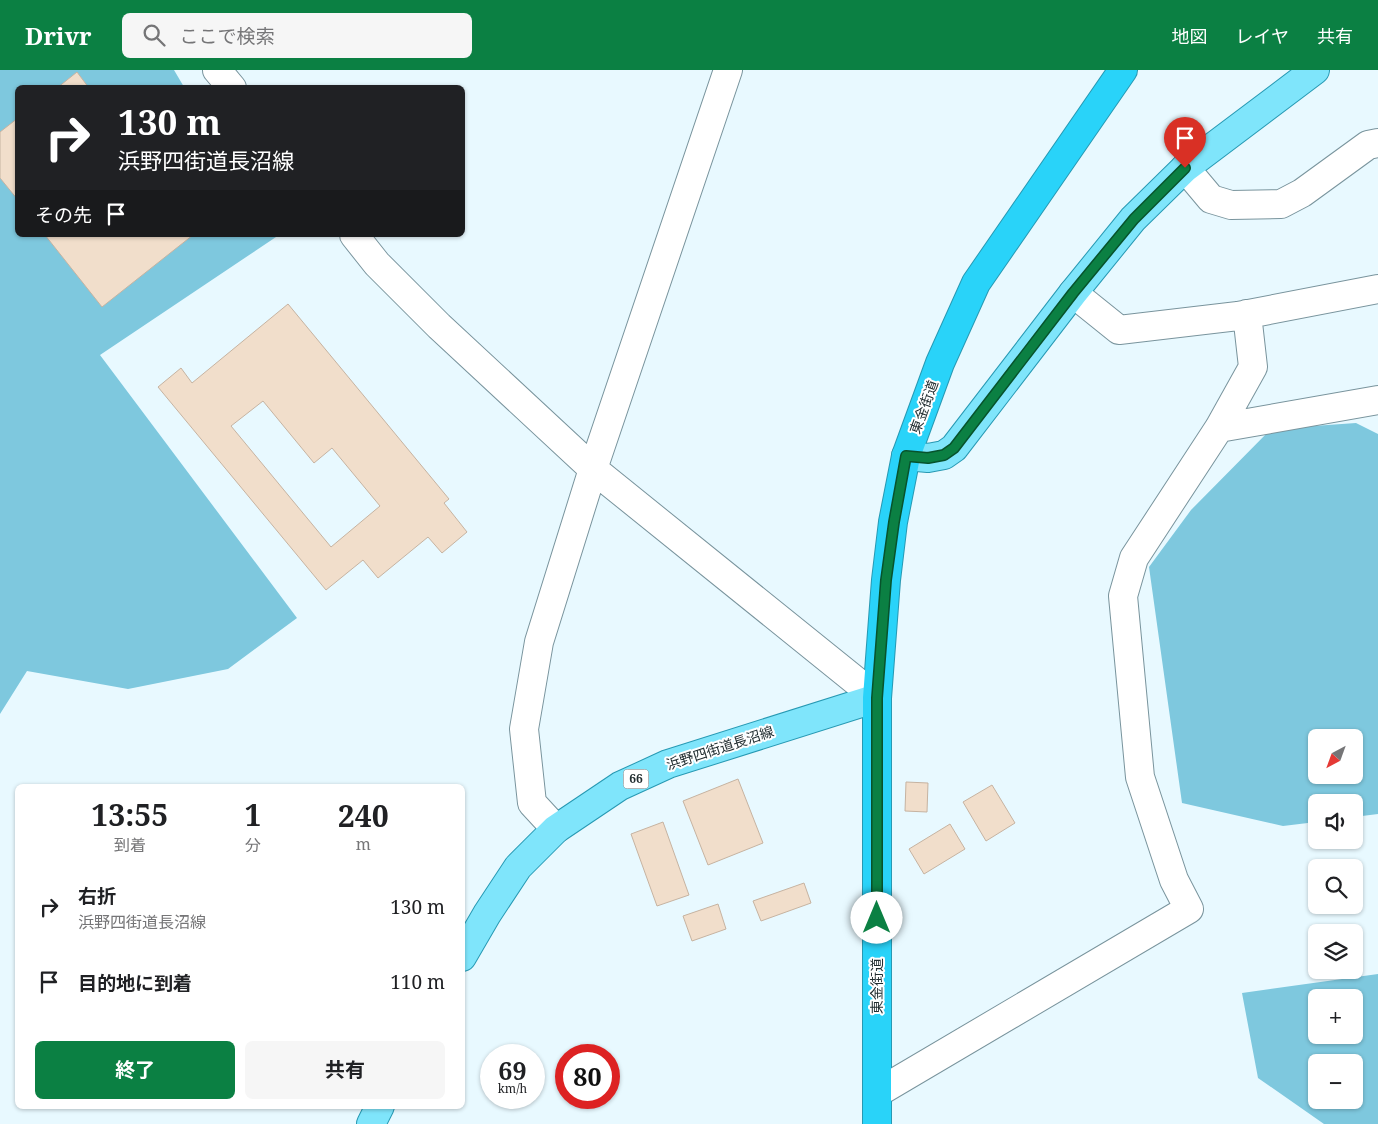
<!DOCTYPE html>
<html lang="ja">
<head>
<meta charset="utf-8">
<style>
  :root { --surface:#fff; --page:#f6f6f6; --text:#202124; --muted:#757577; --accent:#0b8043 }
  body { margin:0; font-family:"Noto Serif","Noto Sans JP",serif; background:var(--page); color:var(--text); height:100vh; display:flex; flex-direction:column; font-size:19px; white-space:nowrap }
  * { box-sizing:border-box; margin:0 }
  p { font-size:16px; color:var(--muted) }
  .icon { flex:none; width:28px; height:28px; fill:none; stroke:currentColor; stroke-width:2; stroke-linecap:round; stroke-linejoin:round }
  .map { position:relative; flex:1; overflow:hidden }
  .side { position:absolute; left:15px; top:714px; width:450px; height:325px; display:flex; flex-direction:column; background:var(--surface); border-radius:8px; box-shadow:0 1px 4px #0004 }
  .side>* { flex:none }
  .banner { position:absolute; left:15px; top:15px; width:450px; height:152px; border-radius:8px; box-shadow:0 1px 4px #0004; background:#202124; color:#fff; overflow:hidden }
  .needle { width:32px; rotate:221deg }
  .tools { position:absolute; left:1308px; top:659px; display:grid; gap:10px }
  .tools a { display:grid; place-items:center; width:55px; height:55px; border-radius:8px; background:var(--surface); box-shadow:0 1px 4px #0004; font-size:25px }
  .speed { position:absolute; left:480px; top:974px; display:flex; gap:10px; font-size:25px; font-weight:700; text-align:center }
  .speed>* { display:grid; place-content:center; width:65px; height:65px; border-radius:50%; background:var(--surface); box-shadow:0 1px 4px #0004; line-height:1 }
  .speed small { font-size:12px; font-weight:400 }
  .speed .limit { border:8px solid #d22; background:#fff; color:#111 }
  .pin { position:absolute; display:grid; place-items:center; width:42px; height:42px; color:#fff; margin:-51px -21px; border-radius:50% 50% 50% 0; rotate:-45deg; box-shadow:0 0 5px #0007 }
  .pin .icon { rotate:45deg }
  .me { position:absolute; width:55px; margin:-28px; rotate:0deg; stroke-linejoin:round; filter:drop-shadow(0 0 4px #0008) }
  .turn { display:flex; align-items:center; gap:18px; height:105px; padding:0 20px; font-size:22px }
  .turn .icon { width:65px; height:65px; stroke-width:2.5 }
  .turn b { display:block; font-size:35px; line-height:42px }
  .then { display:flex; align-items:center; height:48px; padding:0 20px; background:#0003; gap:10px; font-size:19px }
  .eta { display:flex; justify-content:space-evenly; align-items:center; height:85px; text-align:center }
  .eta b { font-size:30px; font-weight:700; line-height:35px }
  .primary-button { display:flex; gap:10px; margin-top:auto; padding:10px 20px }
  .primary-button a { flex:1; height:58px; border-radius:8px; background:var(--accent); color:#fff; font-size:20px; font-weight:700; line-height:58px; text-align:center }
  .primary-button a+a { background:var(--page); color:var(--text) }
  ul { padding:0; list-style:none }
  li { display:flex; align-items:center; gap:15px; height:75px; padding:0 20px }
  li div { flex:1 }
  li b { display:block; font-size:19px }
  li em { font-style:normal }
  header { display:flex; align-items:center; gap:30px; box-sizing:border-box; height:70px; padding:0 25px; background:var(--accent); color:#fff }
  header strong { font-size:24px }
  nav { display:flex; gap:28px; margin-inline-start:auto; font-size:18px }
  .search { width:350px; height:45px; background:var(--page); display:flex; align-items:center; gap:12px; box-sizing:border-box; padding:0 18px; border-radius:8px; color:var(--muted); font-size:19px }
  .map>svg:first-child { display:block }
</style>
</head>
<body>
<header>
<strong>Drivr</strong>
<div class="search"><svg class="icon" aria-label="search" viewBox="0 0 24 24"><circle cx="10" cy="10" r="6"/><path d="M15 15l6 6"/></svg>ここで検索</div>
<nav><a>地図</a><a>レイヤ</a><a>共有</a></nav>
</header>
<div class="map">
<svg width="1378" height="1054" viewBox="0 0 1378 1054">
  <rect width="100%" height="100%" fill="#e8f9ff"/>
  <path fill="#7ec8de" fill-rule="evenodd" d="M0 0H174L184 17 18 18V165H279L100 285 297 548 228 599 128 619 27 601 0 644Z
    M1356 353 1378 364V744L1354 747V732H1316V752L1283 756 1182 733 1149 497 1191 440 1271 359ZM1316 668H1354V705H1316Z
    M1378 904V1054H1324L1258 1008 1242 923ZM1316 928H1354V965H1316ZM1316 992H1354V1030H1316Z"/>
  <path fill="#f1decb" stroke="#c6b3a1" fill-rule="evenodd" d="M77 2 89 18H57Z
    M18 48V130L0 108V62Z
    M45 165H193L102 237Z
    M288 234 449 429 444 433 467 462 442 483 428 467 378 508 363 490 326 520 158 317 181 298 192 313ZM263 331 314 393 332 378 380 436 331 477 231 356Z
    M738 709 763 773 708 795 683 731Z
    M906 712 928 713 927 742 905 741Z
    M992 715 1015 753 986 771 963 732Z
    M663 752 689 825 657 836 631 764Z
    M950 754 965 779 924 804 909 779Z
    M804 813 811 833 761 851 753 831Z
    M718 834 726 859 692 871 683 846Z"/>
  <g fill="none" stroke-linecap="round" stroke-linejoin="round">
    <defs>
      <path id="minor" d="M217 0 232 18
        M1185 98 1211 129 1231 135 1281 134 1302 123 1368 75 1378 73
        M354 165 377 194 439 256 593 399 877 628
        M1073 223 1119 260 1238 246 1378 219
        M1219 358 1378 330
        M556 759 532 733 524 659 539 572 593 399 728 0
        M877 1023 1189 839 1174 810 1140 707 1123 526 1134 488 1219 358 1253 297 1247 244"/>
      <path id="major" d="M906 386 928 388 944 385 954 378 1073 223 1133 149 1185 98 1315 0
        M462 887 487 844 518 797 556 759 620 716 668 694 877 628
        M371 1054 380 1036"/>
      <path id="highway" d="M877 1054V628L886 510 893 452 906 386 940 293 976 213 1123 0"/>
    </defs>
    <use href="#minor" stroke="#79949d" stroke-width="30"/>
    <use href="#major" stroke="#2799b3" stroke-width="30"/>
    <use href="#highway" stroke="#2799b3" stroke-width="30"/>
    <use href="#minor" stroke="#fff" stroke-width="28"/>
    <use href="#major" stroke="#7fe5fb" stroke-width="28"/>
    <use href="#highway" stroke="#29d3f9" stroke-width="28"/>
  </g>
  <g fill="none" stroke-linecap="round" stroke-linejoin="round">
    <defs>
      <path id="route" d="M877 848V628L886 510 894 452 906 386 928 388 944 385 954 378 1073 223 1134 149 1185 98"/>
    </defs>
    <use href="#route" stroke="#07532c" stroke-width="12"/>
    <use href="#route" stroke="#0b8043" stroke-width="9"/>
  </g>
  <g text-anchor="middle" stroke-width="4" stroke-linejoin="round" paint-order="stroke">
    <rect fill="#fff" stroke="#646d6f" stroke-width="1" x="623.5" y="699.5" width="25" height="19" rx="4"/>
    <g font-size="12" font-weight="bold" fill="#222e31">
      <text x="636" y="713">66</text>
    </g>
    <g font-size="14" fill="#222e31" stroke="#fff">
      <text transform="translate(924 337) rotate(-70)" y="5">東金街道</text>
      <text transform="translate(720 678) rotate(-18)" y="5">浜野四街道長沼線</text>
      <text transform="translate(877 916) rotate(-90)" y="5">東金街道</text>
    </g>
  </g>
</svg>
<div class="tools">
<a><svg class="needle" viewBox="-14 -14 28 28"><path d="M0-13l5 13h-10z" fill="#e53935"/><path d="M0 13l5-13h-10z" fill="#757577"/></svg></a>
<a><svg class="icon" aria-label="sound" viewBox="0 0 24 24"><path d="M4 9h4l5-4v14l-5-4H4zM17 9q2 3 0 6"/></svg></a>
<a><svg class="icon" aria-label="search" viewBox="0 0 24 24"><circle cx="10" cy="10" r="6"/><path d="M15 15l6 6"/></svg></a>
<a><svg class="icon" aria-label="layers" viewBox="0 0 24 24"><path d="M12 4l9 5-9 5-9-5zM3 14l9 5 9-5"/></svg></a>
<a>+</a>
<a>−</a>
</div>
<div class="speed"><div>69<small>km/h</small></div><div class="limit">80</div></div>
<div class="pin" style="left:1185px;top:98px;background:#d93025"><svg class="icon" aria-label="arrive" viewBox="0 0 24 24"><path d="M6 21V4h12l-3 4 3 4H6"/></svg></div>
<svg class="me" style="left:877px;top:848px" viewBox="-20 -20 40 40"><circle r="19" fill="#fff"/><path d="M0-13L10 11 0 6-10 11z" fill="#0b8043"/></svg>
<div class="banner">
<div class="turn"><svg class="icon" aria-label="right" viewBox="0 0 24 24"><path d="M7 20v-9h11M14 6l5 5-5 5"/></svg><div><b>130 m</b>浜野四街道長沼線</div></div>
<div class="then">その先<svg class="icon" aria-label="arrive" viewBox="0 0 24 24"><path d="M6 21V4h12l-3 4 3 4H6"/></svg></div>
</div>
<section class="side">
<div class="eta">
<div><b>13:55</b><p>到着</p></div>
<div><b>1</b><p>分</p></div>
<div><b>240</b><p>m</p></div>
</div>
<ul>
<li><svg class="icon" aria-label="right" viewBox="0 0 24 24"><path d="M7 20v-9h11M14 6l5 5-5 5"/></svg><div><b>右折</b><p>浜野四街道長沼線</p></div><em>130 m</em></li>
<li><svg class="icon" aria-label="arrive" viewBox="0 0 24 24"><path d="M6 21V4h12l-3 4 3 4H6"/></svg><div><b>目的地に到着</b></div><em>110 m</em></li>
</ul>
<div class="primary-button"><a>終了</a><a>共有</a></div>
</section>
</div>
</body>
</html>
